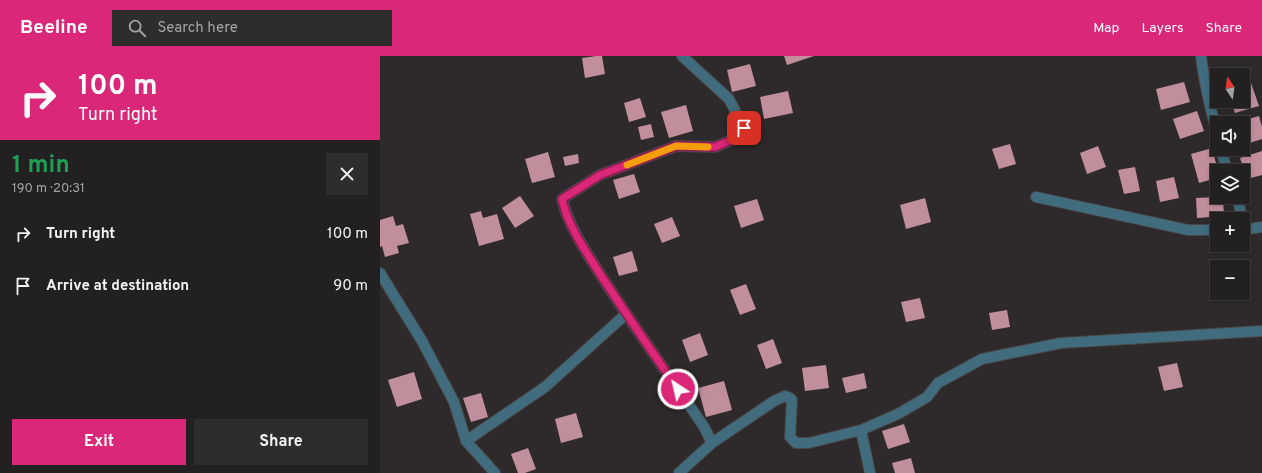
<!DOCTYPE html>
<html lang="en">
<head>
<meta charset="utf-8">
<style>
  :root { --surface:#222020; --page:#2e2d2d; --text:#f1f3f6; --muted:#a2a3a5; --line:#3f3e3e; --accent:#db2777 }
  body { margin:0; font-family:Overpass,sans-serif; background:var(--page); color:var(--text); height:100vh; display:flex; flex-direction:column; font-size:15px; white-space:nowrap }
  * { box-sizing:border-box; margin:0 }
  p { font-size:13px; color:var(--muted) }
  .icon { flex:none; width:22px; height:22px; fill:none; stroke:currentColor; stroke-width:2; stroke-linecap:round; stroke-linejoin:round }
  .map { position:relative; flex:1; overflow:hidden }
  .details { display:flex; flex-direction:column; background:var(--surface); width:380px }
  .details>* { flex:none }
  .banner { background:#db2777; color:#fff; overflow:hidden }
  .needle { width:26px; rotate:347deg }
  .tools { position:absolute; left:830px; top:12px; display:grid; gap:8px }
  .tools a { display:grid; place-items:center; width:40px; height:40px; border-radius:0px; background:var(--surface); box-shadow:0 2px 6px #0003,0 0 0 1px var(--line); font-size:20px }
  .pin { position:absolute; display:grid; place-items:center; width:34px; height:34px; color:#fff; margin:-17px; border-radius:8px; box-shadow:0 2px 6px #0006 }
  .me { position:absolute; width:44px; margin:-22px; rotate:325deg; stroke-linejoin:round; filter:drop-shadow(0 0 3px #0008) }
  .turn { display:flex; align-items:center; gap:14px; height:84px; padding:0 12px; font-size:18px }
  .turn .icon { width:52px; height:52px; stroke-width:2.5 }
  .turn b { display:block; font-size:28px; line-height:34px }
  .round { display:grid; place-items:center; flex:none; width:42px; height:42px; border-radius:0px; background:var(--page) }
  .headline { display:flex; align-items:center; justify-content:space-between; height:68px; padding:0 12px }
  h1 { font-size:24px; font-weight:700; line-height:30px; color:#1e9e55 }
  .primary-button { display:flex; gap:8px; margin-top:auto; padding:8px 12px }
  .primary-button a { flex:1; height:46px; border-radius:0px; background:var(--accent); color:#fff; font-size:16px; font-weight:700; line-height:46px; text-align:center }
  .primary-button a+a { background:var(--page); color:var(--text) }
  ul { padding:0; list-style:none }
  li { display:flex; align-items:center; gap:12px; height:52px; padding:0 12px }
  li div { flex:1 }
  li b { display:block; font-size:15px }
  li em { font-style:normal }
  header { display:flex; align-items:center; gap:24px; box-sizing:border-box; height:56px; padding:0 20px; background:var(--accent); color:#fff }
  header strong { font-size:19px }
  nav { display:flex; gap:22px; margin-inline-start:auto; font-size:14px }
  .search { width:280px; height:36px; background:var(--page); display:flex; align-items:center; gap:10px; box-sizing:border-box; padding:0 14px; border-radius:0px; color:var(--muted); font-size:15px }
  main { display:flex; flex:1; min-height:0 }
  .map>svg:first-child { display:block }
</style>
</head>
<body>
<header>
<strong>Beeline</strong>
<div class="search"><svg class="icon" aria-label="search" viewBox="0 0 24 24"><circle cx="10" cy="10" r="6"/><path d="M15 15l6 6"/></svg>Search here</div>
<nav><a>Map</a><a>Layers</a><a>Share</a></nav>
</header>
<main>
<section class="details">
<div class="banner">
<div class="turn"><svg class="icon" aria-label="right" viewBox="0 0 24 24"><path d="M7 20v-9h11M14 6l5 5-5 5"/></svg><div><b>100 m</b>Turn right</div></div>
</div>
<div class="headline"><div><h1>1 min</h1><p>190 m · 20:31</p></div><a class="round"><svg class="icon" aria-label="close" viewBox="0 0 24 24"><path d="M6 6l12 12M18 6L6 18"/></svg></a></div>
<ul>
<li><svg class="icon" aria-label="right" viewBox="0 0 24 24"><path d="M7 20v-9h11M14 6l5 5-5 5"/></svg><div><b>Turn right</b></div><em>100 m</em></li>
<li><svg class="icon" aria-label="arrive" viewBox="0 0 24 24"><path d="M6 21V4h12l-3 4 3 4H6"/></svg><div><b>Arrive at destination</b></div><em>90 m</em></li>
</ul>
<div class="primary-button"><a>Exit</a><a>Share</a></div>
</section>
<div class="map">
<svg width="882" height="417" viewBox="0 0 882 417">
  <rect width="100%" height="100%" fill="#2e2a2b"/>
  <path fill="#c18e9c" d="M216 0H222L225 18 205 22 202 2Z
    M404 0H434L407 9Z
    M370 8 376 30 352 36 347 14Z
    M804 26 810 46 781 54 776 33Z
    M871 27 879 50 855 57 851 45H863V30Z
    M408 35 413 57 384 63 380 41Z
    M260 42 266 61 249 66 244 47Z
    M306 49 313 75 289 82 281 56Z
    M817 55 824 75 800 83 793 63Z
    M879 60 882 71V83L863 89V67H855Z
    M271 68 274 81 261 84 258 71Z
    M630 88 636 108 619 113 612 93Z
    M718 90 726 111 707 118 700 97Z
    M832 92 838 115H837V122L819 127 811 98Z
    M882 95V119L867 123 860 102Z
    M168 96 175 121 152 127 145 103Z
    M198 98 199 107 185 110 183 101Z
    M755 111 760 135 744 138 738 114Z
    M254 118 260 136 239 143 233 124Z
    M794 121 799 142 780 146 776 125Z
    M140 140 154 160 135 172 122 152Z
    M837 141H843L844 160 817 162 816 142Z
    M545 142 551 166 526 173 520 149Z
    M377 143 384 164 361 172 354 150Z
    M101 155 103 162 117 158 124 183 99 190 90 158Z
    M13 160 16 170 23 168 29 187 17 190 19 197 5 201 2 190 0 191V164Z
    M292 161 300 180 282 187 274 168Z
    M252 195 258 215 239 220 233 201Z
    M366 228 376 253 360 259 350 234Z
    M540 242 545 262 526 266 521 246Z
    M627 254 630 271 612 274 609 257Z
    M320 277 328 299 310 306 302 284Z
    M393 283 402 307 386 313 377 289Z
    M797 307 803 331 784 335 778 311Z
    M446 309 449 332 425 335 422 312Z
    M34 316 42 343 17 351 8 324Z
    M484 317 487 332 466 337 462 322Z
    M344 325 352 354 326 361 318 332Z
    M101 337 108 361 91 366 83 342Z
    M196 357 203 381 181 387 175 363Z
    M524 368 530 386 508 393 502 375Z
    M148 392 156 413 145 417H138L131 398Z
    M531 402 535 417H515L512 407Z"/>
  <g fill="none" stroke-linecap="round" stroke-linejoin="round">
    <defs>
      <path id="minor" d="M302 0 349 43 364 72 354 83 335 91 296 90 220 119 182 143C189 172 208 199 224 224 256 274 291 322 324 371L332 387
        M821 0C824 26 830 51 837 77
        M841 93 847 115
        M656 141 808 174H837
        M856 141C859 148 862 156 860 163
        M863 174 882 171
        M0 217 42 285 74 346 86 385 115 417
        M481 374 490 417
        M86 385 165 331 246 258
        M299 417 332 387 394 345 405 340 410 342 412 344 410 381 416 387H429L481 374 518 358 547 341 558 327 602 303 681 287 882 275"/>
    </defs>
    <use href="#minor" stroke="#4a4647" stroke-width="12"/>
    <use href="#minor" stroke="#406c7d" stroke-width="10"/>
  </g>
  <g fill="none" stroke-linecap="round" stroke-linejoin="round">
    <defs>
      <path id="route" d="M298 333C272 296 247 259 222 221 207 197 188 171 182 143L220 119 296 90 335 91 354 83 364 72"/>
    </defs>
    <use href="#route" stroke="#8e194d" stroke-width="10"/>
    <use href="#route" stroke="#db2777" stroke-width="7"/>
    <path stroke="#f59e0b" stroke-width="7" d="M247 109 296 90 328 91"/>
  </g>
</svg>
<div class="tools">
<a><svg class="needle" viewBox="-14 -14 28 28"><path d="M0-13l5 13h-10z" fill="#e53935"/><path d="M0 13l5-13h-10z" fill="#a2a3a5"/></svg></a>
<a><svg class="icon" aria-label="sound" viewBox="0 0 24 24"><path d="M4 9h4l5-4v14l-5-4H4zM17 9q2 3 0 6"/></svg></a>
<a><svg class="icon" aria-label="layers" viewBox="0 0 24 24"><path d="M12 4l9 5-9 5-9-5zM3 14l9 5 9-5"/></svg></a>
<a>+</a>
<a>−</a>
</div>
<div class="pin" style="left:364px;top:72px;background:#d93025"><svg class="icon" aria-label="arrive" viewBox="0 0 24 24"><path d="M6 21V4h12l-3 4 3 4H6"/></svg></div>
<svg class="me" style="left:298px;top:333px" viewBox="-20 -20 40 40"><circle r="17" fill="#db2777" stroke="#fff" stroke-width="3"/><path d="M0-11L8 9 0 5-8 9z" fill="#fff"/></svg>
</div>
</main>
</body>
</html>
